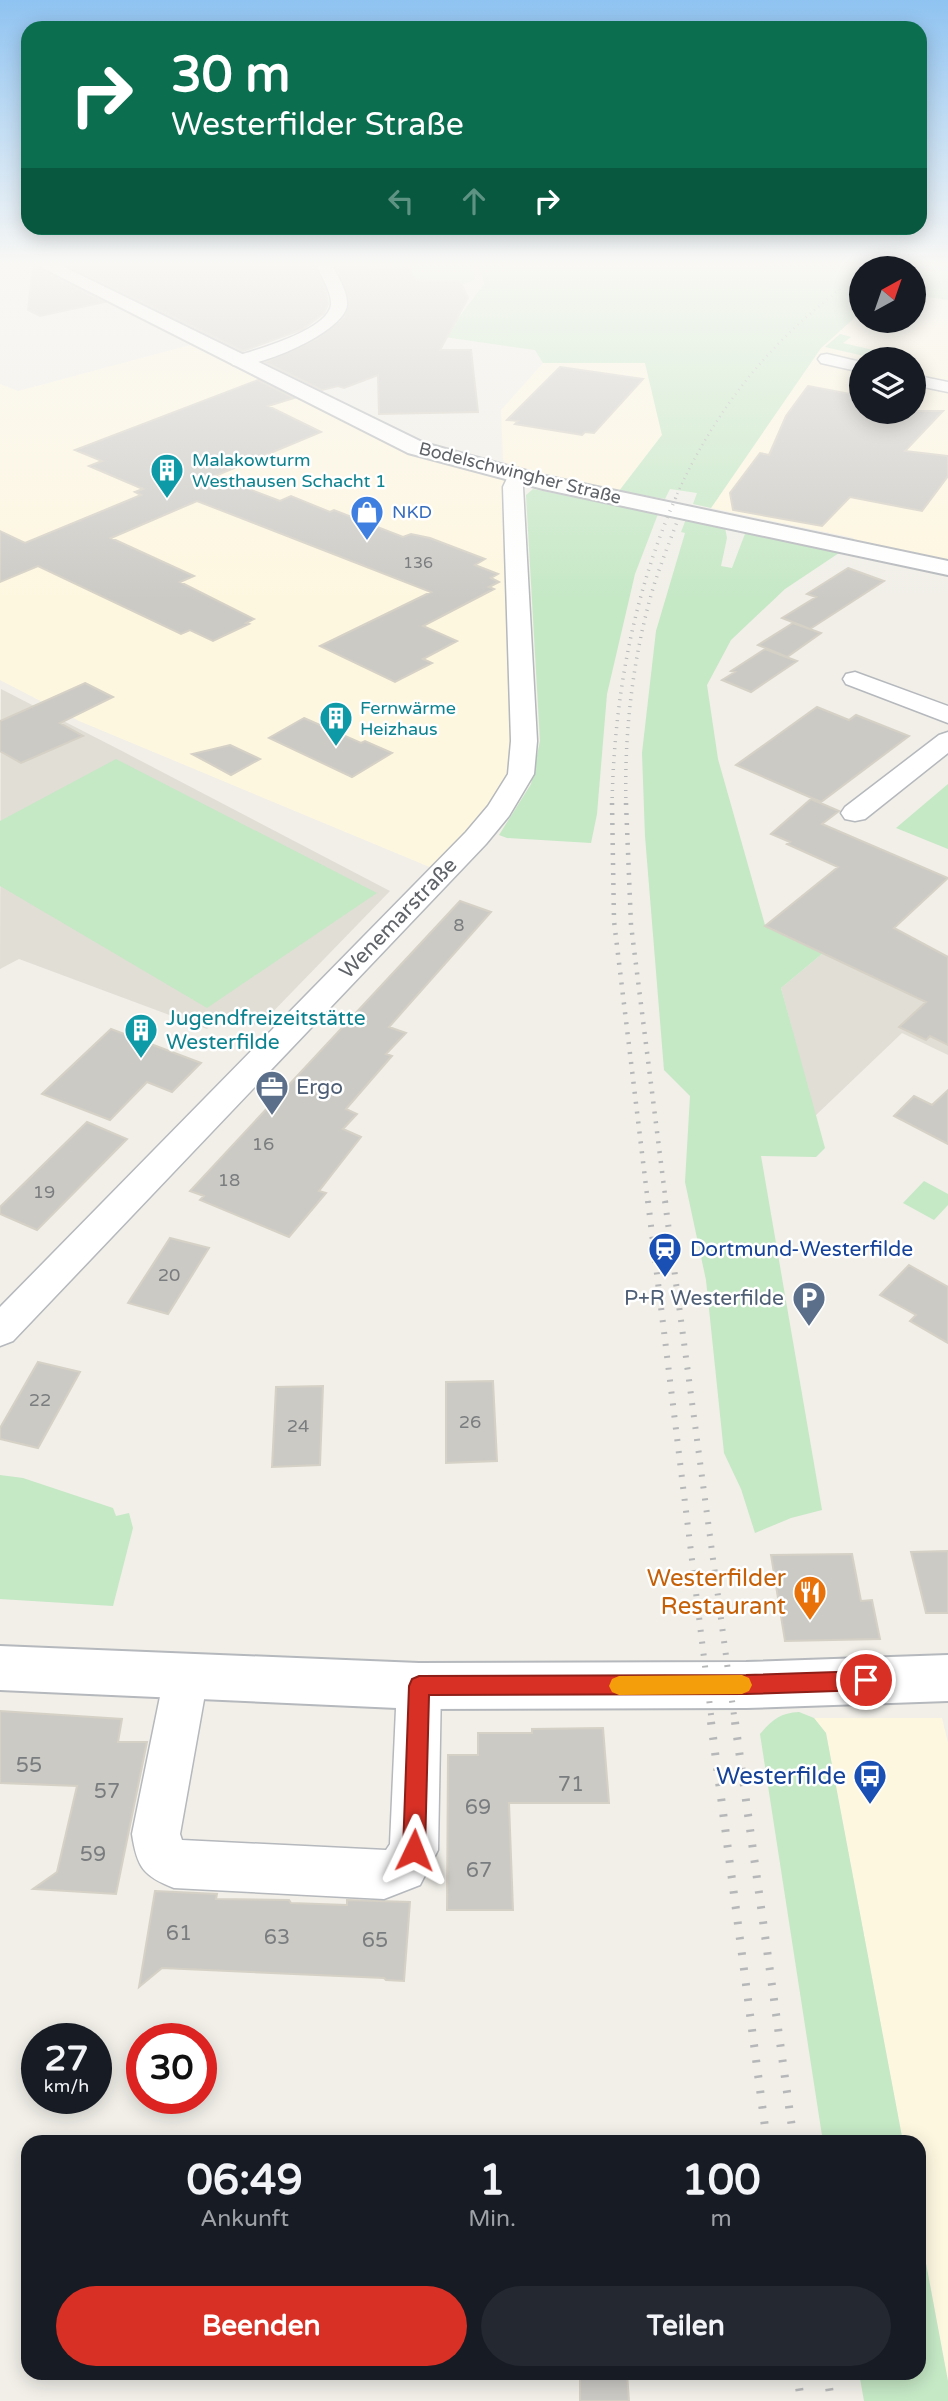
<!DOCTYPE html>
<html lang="de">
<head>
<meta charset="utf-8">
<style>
  :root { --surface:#171b24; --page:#242831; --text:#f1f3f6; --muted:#9ea1a6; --accent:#d93025 }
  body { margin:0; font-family:"Varela Round",sans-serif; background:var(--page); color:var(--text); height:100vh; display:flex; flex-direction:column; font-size:26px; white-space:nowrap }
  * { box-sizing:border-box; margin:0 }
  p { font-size:23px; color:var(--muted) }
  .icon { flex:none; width:38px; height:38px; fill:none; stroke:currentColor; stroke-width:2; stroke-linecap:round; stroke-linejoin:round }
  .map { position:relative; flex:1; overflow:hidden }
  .details { position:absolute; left:21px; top:2135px; width:905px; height:245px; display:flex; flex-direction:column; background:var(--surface); border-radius:21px; box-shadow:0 4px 18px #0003 }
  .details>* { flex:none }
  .top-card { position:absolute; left:21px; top:21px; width:906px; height:214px; border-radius:21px; box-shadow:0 4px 18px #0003; background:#0b6e4f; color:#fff; overflow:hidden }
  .needle { width:46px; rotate:40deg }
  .fabs { position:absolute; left:849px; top:256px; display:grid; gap:14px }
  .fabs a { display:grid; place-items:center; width:77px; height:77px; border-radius:50%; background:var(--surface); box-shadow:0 4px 18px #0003; font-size:35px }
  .speed { position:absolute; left:21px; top:2023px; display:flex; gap:14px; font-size:35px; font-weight:700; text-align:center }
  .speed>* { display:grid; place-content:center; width:91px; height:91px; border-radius:50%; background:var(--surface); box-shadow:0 4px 18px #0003; line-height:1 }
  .speed small { font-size:18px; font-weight:400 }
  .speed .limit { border:10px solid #d22; background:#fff; color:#111 }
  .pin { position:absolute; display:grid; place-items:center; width:60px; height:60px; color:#fff; margin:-30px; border:4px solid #fff; border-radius:50%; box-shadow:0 2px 7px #0007 }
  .me { position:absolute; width:77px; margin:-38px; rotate:2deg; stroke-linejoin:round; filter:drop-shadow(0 0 5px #0008) }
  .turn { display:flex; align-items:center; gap:24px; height:147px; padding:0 35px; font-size:32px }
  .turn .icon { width:91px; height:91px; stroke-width:2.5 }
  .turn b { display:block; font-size:49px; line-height:60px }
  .lanes { display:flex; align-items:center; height:66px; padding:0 35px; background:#0003; justify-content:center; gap:35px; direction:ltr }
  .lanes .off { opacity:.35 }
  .eta { display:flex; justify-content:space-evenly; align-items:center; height:119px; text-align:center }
  .eta b { font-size:42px; font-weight:700; line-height:49px }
  .button { display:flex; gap:14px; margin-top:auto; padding:14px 35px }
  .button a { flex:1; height:80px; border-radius:42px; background:var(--accent); color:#fff; font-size:28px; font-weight:700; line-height:80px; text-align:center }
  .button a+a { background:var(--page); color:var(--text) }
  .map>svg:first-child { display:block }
</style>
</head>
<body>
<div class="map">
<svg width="948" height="2401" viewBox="0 0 948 2401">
  <rect width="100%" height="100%" fill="#f1efe8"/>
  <path fill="#fef7e0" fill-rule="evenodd" d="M914 295 948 300V568L848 546 854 538 711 508 821 348 861 312V320H914ZM861 359H914V411H861Z
    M201 342 394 439 516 475 503 460 501 410 543 363H645L662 435 619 491 517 476 521 774 444 873 79 721 0 680V384L18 391Z
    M814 1718H942L948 1743V2381L919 2226V2142H903L826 1733Z"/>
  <path fill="#e1ded6" d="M1 689 122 751 390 891 262 1023 251 1025 224 1014 207 1029 19 959 0 969Z
    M823 953 948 1003V1055L902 1033 815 1116 781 988Z"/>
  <path fill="#c5e8c5" d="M389 264H473L475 279C454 293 419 285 395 285Z
    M479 264H948V300L914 295V268H861V312L821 348 711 508 693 504 697 493 670 489 665 499 619 491 662 435 645 363H543L535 350 444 337 484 284Z
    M840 334 851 337 843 343 912 359H877L825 347Z
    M533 489 658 514 635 574 607 694 597 814 591 843 507 838 499 835 531 784 540 741 526 495Z
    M686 519 725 527 727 538 721 566 732 568 746 531 842 551 785 589 731 640 707 685 718 759 765 925 823 953 781 988 825 1148 816 1157 761 1156 822 1510 791 1518 755 1533 741 1489 724 1453 706 1280 685 1182 690 1096 664 1070 645 836 642 753 656 631 685 533 681 532Z
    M116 759 377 893 207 1008 0 886V821Z
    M948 784V849L896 828Z
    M924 1181 948 1194V1205L934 1220 903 1203Z
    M0 1475 23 1478 113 1508 116 1516 129 1513 133 1528 113 1606 0 1599Z
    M799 1712 814 1718 826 1733 903 2142H823L760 1734C772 1720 780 1713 799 1712Z
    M919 2226 948 2381V2401H864L859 2373H919Z"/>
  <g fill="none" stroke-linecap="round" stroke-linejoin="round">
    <path stroke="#aadaff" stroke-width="5" d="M913 265 948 269"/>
  </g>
  <path fill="#cccac5" stroke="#d6d1c6" stroke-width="2" d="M64 264H314L326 290 328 304 324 313 303 329 243 351Z
    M335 264H368L370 269 410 268 414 280 460 281 468 298 440 350H471L478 412 379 414 378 375 344 388 338 386 322 390 265 362 317 339 344 317 349 299Z
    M33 266H34L104 302 40 316 28 310Z
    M560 367 643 379 594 433 585 432 582 435 515 424 518 421 507 420Z
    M258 380 294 398 268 406 321 432 215 476 280 501 291 496 330 512 334 510 403 537 411 534 430 538 485 559 475 565 498 574 491 578 499 582 489 587 494 589 423 626 457 641 423 659 432 663 395 682 320 646 431 592 197 501 111 538 194 576 180 582 254 619 246 623 249 624 213 641 190 630 181 634 38 566 0 582V531L25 543 141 495 135 492 143 489 89 466 102 461 75 450Z
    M808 386 861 396V411H943L905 451 948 456V476L922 511 850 497 822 526 733 510 730 493 760 453 769 455 786 416Z
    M848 568 884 581 810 629 782 618 816 597 807 594Z
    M793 623 821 633 787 657 758 645Z
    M765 649 797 661 751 692 722 680 735 672 731 671Z
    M85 683 113 697 60 723 83 736 21 763 0 751V721Z
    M817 707 849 720 856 715 909 736 821 802 736 765Z
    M304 718 361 743 365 741 392 753 352 777 269 738Z
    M230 745 260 759 231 775 192 754Z
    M811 799 839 811 822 824 948 878 894 928 948 957V1045L930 1036 926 1040 899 1027 926 1002 765 926 838 867 787 844 790 842 771 834Z
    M460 901 491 912 389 1027 406 1033 386 1054 392 1056 346 1109 357 1114 343 1129 361 1137 319 1191 326 1193 289 1237 200 1200 204 1196 190 1191Z
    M111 1029 201 1063 172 1092 147 1082 110 1120 42 1094Z
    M948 1090V1144L894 1116 914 1096 932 1105Z
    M87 1122 127 1139 37 1230 0 1214V1207Z
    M170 1238 209 1248 168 1314 128 1303Z
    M909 1265 948 1287V1343L910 1321 916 1315 880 1295Z
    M38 1362 80 1372 38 1448 0 1439V1428Z
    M493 1381 497 1461 446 1463V1382Z
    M323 1386 320 1465 272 1467 276 1387Z
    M948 1551V1613H926L911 1552Z
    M852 1554 861 1601 872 1600 880 1639 785 1641 771 1555Z
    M0 1711 122 1719 118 1742H147L116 1894 33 1889 57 1872 77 1786 0 1783Z
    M603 1728 609 1803H509L513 1910H447L448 1755H478V1733H532V1729Z
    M155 1891 217 1894 216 1899 289 1900 291 1903 347 1905V1900L410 1902 404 1981 386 1980 384 1978 162 1968 139 1987Z
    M580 2373H627L629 2401H580Z"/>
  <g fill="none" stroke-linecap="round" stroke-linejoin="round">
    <defs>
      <path id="minor" d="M316 264H332C337 276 348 291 347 305 345 332 255 370 233 365L230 361 233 357C255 350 327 331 331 305 332 292 321 276 316 264Z
        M827 354 861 362V372L821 363 818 359 821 355Z
        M914 375 948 382V392L914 385Z
        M517 470 524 472 527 476 523 487 537 741 534 774 509 816 486 844 13 1341 0 1346V1307L466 832 488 806 508 774 511 741 503 487 510 472Z
        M855 672 948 706V723L846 684 843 679 846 674Z
        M948 732V753L865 819 855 821 845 819 841 813 845 807 939 735Z
        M186 1656 202 1662 208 1677 180 1834 182 1840 386 1850 390 1844 397 1686 403 1671 419 1665 435 1671 441 1686 438 1850 420 1885 384 1899 174 1888C143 1876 137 1867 132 1834L164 1677 170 1662Z"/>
      <path id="tertiary" d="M35 264H58L424 443 545 476 948 561V575L543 489 408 453Z
        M0 1646 419 1663 746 1662 948 1655V1701L746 1708 419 1709 0 1690Z"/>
    </defs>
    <use href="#minor" stroke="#b5b8bc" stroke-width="3"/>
    <use href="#tertiary" stroke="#b5b8bc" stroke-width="4"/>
    <use href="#minor" fill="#fff" fill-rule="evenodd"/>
    <use href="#tertiary" fill="#fff" fill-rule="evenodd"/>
    <path stroke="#b6b7b8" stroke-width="2.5" stroke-dasharray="1 4.5" stroke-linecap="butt" d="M877 268 882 264
      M675 499C701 439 740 381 787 335 810 312 836 293 861 272"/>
    <path stroke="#b6b7b8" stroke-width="3.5" stroke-dasharray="1 6" stroke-linecap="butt" d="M612 805C614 698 633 595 676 497
      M626 805C624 732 633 655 654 585 661 563 670 541 678 519"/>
    <path stroke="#b6b7b8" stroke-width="4.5" stroke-dasharray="2 8" stroke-linecap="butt" d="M612 803 614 921 648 1203
      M626 803 631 925 666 1203"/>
    <path stroke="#b6b7b8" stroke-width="6" stroke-dasharray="2 10" stroke-linecap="butt" d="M648 1201 712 1723
      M665 1201 735 1723"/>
    <path stroke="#b6b7b8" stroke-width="8" stroke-dasharray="2.5 13" stroke-linecap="butt" d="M711 1722 767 2142
      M735 1722 794 2142
      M797 2373 801 2401
      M827 2373 831 2401"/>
  </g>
  <linearGradient id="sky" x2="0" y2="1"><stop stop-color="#8fc3f1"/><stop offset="0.44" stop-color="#f9f8f5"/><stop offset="1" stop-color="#f9f8f5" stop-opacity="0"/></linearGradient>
  <rect width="948" height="600" fill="url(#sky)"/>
  <path fill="#d93025" stroke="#8d1f18" stroke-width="2" d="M866 1671 873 1674 876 1680 873 1687 866 1690 746 1694 429 1695 425 1850 422 1858 414 1861 406 1858 403 1850 409 1686 412 1679 419 1676 746 1675Z"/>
  <path fill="#f59e0b" d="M742 1675 749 1678 752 1685 749 1691 742 1694 619 1695 612 1692 609 1686 612 1679 619 1676Z"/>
  <defs>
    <symbol id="building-pin" viewBox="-11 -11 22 30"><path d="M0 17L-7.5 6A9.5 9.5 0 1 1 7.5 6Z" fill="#0f9aa8" stroke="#fff"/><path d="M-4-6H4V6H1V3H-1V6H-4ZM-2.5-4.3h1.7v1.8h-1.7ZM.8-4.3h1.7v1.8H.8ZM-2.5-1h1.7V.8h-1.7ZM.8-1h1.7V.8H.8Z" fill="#fff"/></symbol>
    <symbol id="shop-pin" viewBox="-11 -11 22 30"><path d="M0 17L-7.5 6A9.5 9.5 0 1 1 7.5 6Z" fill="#3f7fe0" stroke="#fff"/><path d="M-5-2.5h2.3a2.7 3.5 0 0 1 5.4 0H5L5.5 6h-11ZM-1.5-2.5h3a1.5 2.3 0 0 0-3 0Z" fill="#fff"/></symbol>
    <symbol id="office-pin" viewBox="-11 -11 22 30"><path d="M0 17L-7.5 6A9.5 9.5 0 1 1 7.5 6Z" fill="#5c6f8a" stroke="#fff"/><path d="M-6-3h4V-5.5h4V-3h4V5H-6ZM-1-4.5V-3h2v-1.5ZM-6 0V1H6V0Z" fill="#fff"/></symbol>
    <symbol id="station-pin" viewBox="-11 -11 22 30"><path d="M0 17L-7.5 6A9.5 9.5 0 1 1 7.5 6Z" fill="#1a4fb4" stroke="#fff"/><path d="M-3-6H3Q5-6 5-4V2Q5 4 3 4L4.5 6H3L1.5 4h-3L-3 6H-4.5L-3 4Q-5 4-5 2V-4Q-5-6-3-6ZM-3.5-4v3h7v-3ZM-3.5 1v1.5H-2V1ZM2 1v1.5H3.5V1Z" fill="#fff"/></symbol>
    <symbol id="parking-pin" viewBox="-11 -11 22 30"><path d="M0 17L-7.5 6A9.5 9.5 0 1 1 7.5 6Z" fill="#5c6f8a" stroke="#fff"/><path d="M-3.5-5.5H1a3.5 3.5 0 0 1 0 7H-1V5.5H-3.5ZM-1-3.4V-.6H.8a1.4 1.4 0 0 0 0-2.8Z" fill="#fff"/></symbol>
    <symbol id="restaurant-pin" viewBox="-11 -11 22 30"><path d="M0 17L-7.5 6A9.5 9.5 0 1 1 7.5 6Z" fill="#e8710a" stroke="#fff"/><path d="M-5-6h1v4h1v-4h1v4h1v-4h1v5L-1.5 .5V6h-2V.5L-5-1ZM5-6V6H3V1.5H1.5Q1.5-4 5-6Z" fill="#fff"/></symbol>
    <symbol id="bus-pin" viewBox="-11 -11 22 30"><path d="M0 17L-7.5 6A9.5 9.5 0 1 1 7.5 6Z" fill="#1a4fb4" stroke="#fff"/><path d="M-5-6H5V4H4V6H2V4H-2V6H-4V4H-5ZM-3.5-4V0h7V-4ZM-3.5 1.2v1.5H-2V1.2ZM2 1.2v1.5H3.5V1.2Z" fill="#fff"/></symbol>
  </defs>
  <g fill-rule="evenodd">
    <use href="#building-pin" x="148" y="451" width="38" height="52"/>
    <use href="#shop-pin" x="348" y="493" width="38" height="52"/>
    <use href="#building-pin" x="317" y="699" width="38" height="52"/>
    <use href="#building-pin" x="122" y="1011" width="38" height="52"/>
    <use href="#office-pin" x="253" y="1068" width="38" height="52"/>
    <use href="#station-pin" x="646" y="1230" width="38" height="52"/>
    <use href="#parking-pin" x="790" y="1279" width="38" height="52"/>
    <use href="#restaurant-pin" x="791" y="1573" width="38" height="52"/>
    <use href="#bus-pin" x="851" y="1757" width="38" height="52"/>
  </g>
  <g text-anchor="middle" stroke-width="5" stroke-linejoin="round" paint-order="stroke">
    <g font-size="16" fill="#7a7d7f">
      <text x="418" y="568">136</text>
    </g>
    <g font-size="18" fill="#0d838f" stroke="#fff" text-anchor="start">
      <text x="192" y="466">Malakowturm<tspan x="192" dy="21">Westhausen Schacht 1</tspan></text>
      <text x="360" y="714">Fernwärme<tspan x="360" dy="21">Heizhaus</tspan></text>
    </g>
    <g font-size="18" fill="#5f6368" stroke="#fff">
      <text transform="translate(520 473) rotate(14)" y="6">Bodelschwingher Straße</text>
    </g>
    <g font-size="18" fill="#366cbe" stroke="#fff" text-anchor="start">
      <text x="392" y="518">NKD</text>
    </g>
    <g font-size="18" fill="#7a7d7f">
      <text x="459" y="931">8</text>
      <text x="263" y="1150">16</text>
      <text x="229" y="1186">18</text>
      <text x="44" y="1198">19</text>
      <text x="169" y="1281">20</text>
      <text x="40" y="1406">22</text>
      <text x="470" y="1428">26</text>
      <text x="298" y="1432">24</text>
    </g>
    <g font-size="21" fill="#5f6368" stroke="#fff">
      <text transform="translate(398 918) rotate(-46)" y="7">Wenemarstraße</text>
    </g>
    <g font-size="21" fill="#0d838f" stroke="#fff" text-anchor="start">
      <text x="166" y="1025">Jugendfreizeitstätte<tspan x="166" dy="24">Westerfilde</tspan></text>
    </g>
    <g font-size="21" fill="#4e5e75" stroke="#fff" text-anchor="start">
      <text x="296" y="1094">Ergo</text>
      <text x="784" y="1305" text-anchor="end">P+R Westerfilde</text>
    </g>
    <g font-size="21" fill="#164399" stroke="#fff" text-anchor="start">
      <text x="690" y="1256">Dortmund-Westerfilde</text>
    </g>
    <g font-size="21" fill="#7a7d7f">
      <text x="29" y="1772">55</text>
      <text x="571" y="1791">71</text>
      <text x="107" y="1798">57</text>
      <text x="478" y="1814">69</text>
      <text x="93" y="1861">59</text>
      <text x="479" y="1877">67</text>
      <text x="179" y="1940">61</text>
      <text x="277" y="1944">63</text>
      <text x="375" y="1947">65</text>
    </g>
    <g font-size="24" fill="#c56008" stroke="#fff" text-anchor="end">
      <text x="786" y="1586">Westerfilder<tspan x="786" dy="28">Restaurant</tspan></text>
    </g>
    <g font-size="24" fill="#164399" stroke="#fff" text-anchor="end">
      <text x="846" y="1784">Westerfilde</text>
    </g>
  </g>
</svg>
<div class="fabs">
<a><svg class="needle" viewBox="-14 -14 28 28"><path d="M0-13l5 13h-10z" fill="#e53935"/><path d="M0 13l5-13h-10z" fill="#9ea1a6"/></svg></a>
<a><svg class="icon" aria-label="layers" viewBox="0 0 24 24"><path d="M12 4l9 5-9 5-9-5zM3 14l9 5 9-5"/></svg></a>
</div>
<div class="speed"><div>27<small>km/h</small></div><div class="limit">30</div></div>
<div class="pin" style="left:866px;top:1680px;background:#d93025"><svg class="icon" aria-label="arrive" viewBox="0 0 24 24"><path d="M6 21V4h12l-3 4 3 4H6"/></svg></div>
<svg class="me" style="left:414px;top:1850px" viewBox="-20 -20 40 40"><path d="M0-17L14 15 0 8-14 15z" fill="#d93025" stroke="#fff" stroke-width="4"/></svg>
<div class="top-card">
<div class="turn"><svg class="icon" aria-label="right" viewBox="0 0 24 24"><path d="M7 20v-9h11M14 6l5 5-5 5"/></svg><div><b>30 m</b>Westerfilder Straße</div></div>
<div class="lanes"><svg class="icon off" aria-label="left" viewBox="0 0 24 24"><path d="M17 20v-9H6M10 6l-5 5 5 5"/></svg><svg class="icon off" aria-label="ahead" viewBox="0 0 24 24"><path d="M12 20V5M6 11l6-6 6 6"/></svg><svg class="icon" aria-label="right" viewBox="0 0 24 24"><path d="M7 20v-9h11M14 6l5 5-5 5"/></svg></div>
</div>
<section class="details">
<div class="eta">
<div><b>06:49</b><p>Ankunft</p></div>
<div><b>1</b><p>Min.</p></div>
<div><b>100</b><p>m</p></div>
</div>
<div class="button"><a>Beenden</a><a>Teilen</a></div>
</section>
</div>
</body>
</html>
